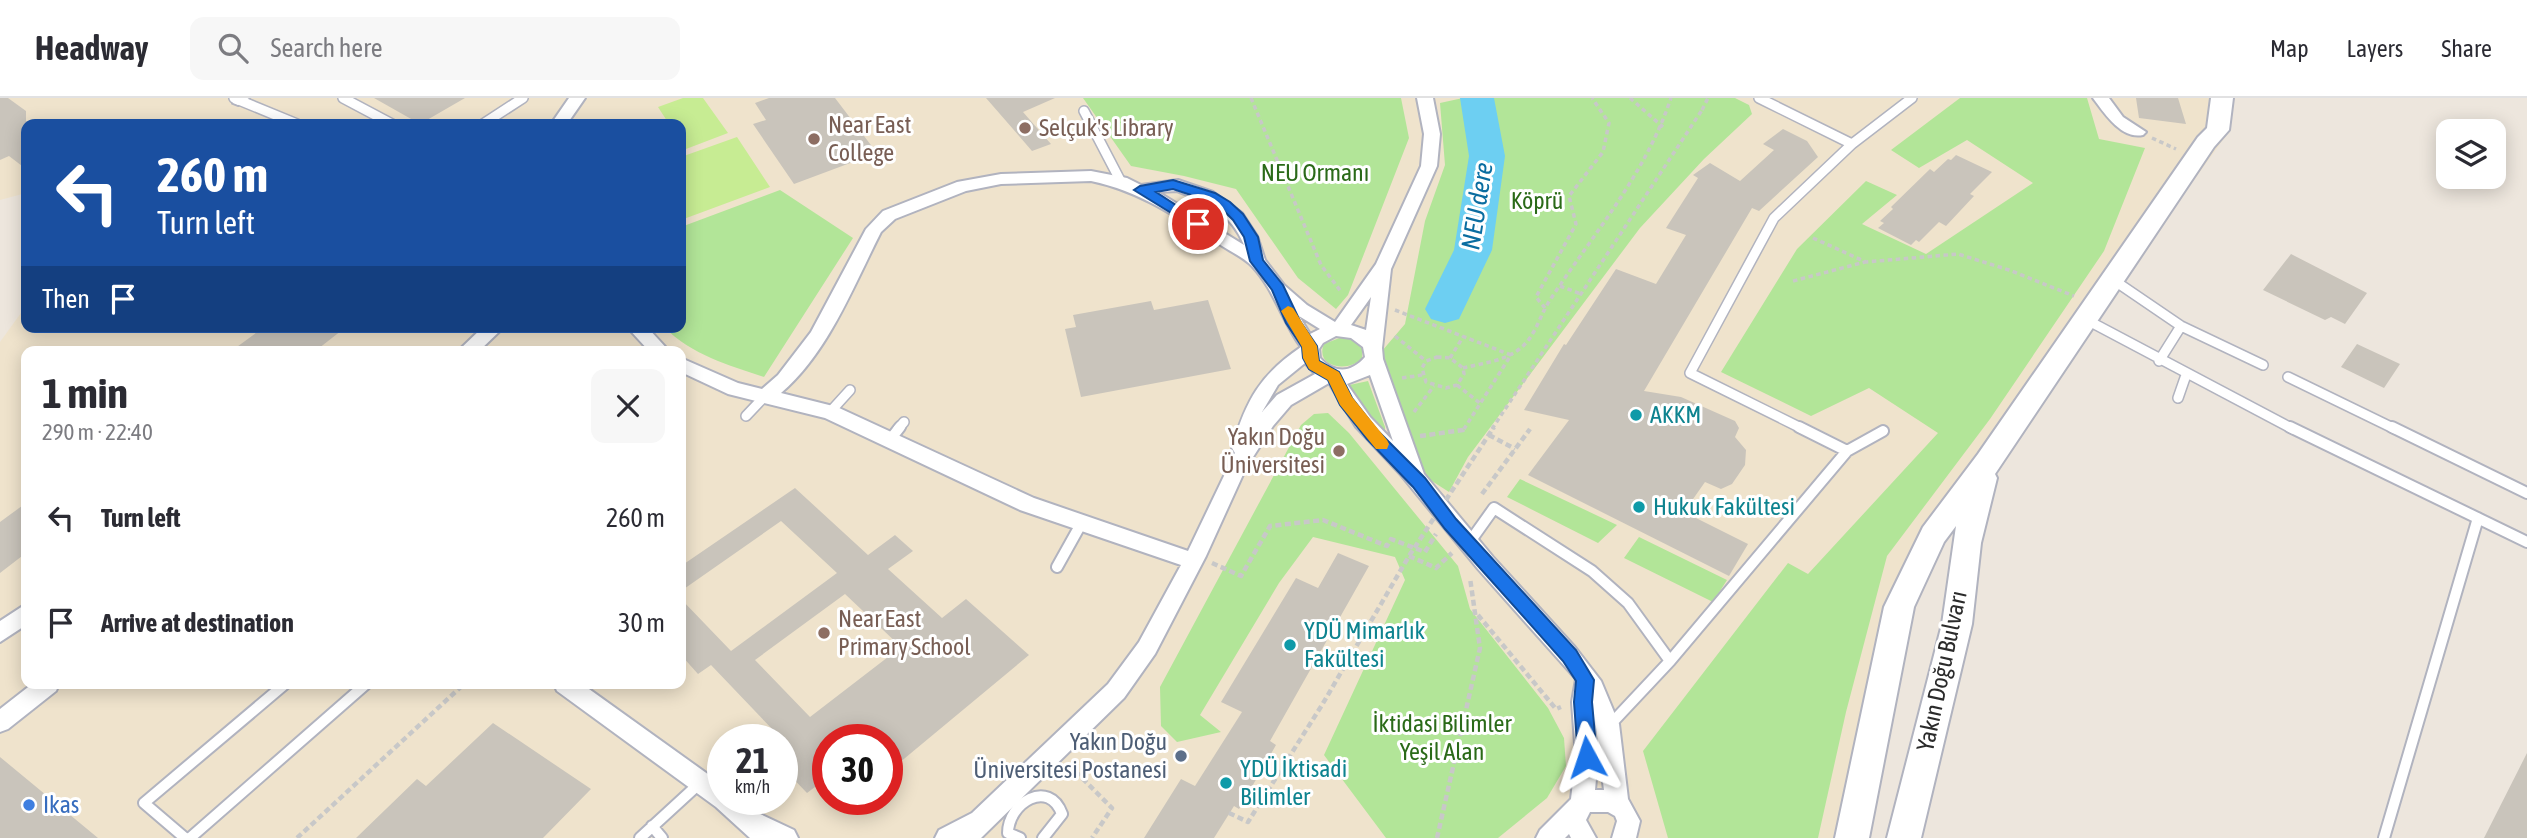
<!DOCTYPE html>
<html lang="en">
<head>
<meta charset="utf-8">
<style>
  :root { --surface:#fff; --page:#f7f7f7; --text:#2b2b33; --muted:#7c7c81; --line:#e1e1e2 }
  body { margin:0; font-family:"Asap Condensed",sans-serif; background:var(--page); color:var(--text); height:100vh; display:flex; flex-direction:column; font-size:26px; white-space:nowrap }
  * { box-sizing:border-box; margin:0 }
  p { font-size:23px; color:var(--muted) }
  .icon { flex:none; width:38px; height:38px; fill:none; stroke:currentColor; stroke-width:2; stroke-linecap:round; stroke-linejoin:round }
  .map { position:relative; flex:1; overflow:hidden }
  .side { position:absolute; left:21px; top:248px; width:665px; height:343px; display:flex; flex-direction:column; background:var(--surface); border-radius:14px; box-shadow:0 4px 18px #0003 }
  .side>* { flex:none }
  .hud { position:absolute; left:21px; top:21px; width:665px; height:214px; border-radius:14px; box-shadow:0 4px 18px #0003; background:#1a4fa0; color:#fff; overflow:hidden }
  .tools { position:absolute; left:2436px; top:21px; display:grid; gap:14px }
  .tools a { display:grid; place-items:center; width:70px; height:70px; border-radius:14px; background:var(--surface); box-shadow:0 4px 18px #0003; font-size:35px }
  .speed { position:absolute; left:707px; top:626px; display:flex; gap:14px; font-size:35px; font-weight:700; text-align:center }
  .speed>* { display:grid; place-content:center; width:91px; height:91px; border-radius:50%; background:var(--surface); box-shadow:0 4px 18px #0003; line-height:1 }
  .speed small { font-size:18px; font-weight:400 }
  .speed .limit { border:10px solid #d22; background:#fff; color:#111 }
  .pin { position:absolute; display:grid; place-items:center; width:60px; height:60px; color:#fff; margin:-30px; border:4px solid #fff; border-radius:50%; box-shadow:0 2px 7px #0007 }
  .me { position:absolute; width:77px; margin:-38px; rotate:355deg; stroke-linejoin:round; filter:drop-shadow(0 0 5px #0008) }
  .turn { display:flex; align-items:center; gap:24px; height:147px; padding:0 21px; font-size:32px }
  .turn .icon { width:91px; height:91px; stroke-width:2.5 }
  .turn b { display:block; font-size:49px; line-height:60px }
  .then { display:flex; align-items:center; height:66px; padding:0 21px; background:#0003; gap:14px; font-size:26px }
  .round { display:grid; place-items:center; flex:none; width:74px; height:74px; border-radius:14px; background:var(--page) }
  .head { display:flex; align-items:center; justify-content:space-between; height:119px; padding:0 21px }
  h1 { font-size:42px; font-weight:700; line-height:52px }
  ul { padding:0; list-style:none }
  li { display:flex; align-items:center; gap:21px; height:105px; padding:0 21px }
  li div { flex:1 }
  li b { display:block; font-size:26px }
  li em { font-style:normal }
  header { display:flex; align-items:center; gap:42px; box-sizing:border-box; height:98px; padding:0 35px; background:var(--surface); border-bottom:2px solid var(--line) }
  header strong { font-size:33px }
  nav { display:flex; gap:38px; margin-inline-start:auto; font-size:24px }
  .search { width:490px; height:63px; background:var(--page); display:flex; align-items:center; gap:18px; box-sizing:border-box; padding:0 24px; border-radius:14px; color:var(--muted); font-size:26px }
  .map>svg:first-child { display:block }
</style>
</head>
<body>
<header>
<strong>Headway</strong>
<div class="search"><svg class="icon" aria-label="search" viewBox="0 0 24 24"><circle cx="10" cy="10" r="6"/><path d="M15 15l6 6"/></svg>Search here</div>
<nav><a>Map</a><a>Layers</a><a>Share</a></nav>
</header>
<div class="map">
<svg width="2527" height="740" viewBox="0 0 2527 740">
  <rect width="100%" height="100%" fill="#ede6dd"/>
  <path fill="#efe3cc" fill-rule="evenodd" d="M0 0H2223L2228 35 1926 452 1845 740H0V244L26 208V229H681V26H26V95L0 102ZM26 254H681V586H26ZM723 642H782V702H723ZM828 642H887V702H828Z"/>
  <path fill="#b2e598" d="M1083 0H1401L1409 40 1348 197 1336 211 1298 180 1236 91 1184 78 1131 68Z
    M1463 0H1735L1749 7 1752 16 1704 61 1640 130 1468 359 1449 394 1424 378 1381 263 1382 253 1405 226 1425 123 1445 67 1440 5Z
    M1960 0H2087L2099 41 2145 50 2104 153 1990 321 1887 458 1846 614 1818 740H1668L1643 653 1788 465 1808 476 1938 335 1869 290 1811 318 1721 274 1797 151 1866 83 1897 97 1862 126 1926 156 2033 85 1967 42 1919 70 1891 52Z
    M780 92 853 140 764 279C728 267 692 257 664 229H681V129Z
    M1342 239 1355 242 1362 250V260C1350 275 1314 270 1324 246Z
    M1368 283 1385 329V334L1345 288Z
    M1328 315 1349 335 1458 468 1470 511 1548 610 1564 640 1566 668 1547 700 1498 740H1386L1324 657 1405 482 1395 459 1313 439 1279 485 1200 617 1221 634 1177 644 1161 628 1160 589 1301 327 1314 316Z
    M1520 381 1617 427 1598 445 1507 399Z
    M1639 439 1727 482 1713 504 1624 460Z"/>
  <path fill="#c7ec93" d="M683 0H703L728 35 686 51 681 43V26H669L658 9Z
    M737 39 770 89 681 122V59Z"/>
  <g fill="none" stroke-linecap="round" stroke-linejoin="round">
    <path fill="#6dcff2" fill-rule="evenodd" d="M1460 0H1494L1505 58 1492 152 1459 221 1445 225 1431 221 1425 211 1454 152 1469 58Z"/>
  </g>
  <path fill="#c9c4bb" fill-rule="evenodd" d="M0 0H8L26 13V71L9 58 0 62Z
    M374 0H465L420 26Z
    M769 0H835L877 55 794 86 753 26 766 22 755 5Z
    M986 0H1055L1023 14 1051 46 1032 53Z
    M2136 0H2178L2186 26 2139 20Z
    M1783 31 1807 43 1818 59 1759 113 1752 110 1644 293 1681 299 1735 323 1739 330 1735 339 1746 352 1745 367 1732 386 1721 391 1705 384 1684 414 1748 446 1729 478 1528 377 1569 322 1524 312 1564 246 1566 247 1616 171 1656 186 1686 137 1666 130 1698 80 1693 77 1710 65 1740 83 1774 52 1763 46Z
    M1956 57 1992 74 1970 96 1974 98 1946 128 1939 124 1919 144 1916 142 1911 147 1878 130 1884 125 1880 123 1893 111 1891 109 1930 71 1934 74 1948 61 1951 62Z
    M2291 156 2367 195 2345 226 2331 219 2325 222 2263 192Z
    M1208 202 1231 271 1081 299 1065 231 1076 229 1073 217 1151 203 1154 212Z
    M264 229H346L314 254H230Z
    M2357 246 2400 266 2384 290 2341 269Z
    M795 390 868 457 895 437 913 453 888 471 942 520 966 501 1029 557 887 675V642H828V679L807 695 782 669V661L793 653 711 567 698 576 681 557V501L731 553 837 475 781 423 681 493V468ZM845 496 901 549 810 619 755 562Z
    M26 405V455L0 475V424Z
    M1338 455 1369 468 1270 643 1276 647 1239 711 1234 708 1214 740H1144L1181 681 1195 688 1242 614 1221 604 1296 480 1318 490Z
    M493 625 591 691 543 740H356L417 681 426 688Z
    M2527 655V740H2484Z
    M0 659 98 740H0Z"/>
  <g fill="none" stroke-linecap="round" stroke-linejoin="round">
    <defs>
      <path id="service-far1" d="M234 0 297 26
        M343 0 392 26
        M1759 0 1852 46
        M1084 13 1121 84
        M483 26 523 0
        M2112 181 2181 228 2263 267
        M2085 221 2293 331
        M2159 263 2181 228
        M2288 279 2395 331
        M2178 300 2186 277
        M830 314 850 292
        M746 318 764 299
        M898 331 904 324
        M1803 331 1690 275 1774 120 1852 46 1912 0"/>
      <path id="service" d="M1799 329 1847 353
        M2290 329 2527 444
        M2392 329 2527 395
        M889 343 900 329
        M1469 445 1494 410 1592 473 1628 505 1670 563
        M1057 469 1081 426
        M1608 629 1670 563 1847 353 1883 333
        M652 728 662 740
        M185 740 144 705 285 586
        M190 740 366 586
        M640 740 701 684
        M1020 740 1008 735C1008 705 1049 680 1062 716L1043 740
        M2384 740 2478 420"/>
      <path id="minor" d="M232 0H249L238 7 233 5Z
        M569 0H585L567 26H551Z
        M1417 0H1433L1440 36 1437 68 1391 171 1382 250 1383 261 1424 376 1493 459 1574 548 1601 583 1619 626 1628 701 1640 723 1636 740H1612L1617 723 1615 718 1608 714H1590L1586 722 1596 740H1571L1569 736 1565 740H1536L1540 732 1571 701 1576 659 1572 604 1576 581 1478 471 1401 377 1356 329 1329 285 1291 307 1273 328 1246 370 1206 458 1155 556 1124 600 981 740H935L939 732 972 715 1108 586 1139 544 1181 467 1020 412 825 320 728 296 681 274V260L738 285 762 291 778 277 811 234 866 131 883 113 957 84 1001 76 1091 73 1127 80 1141 87 1178 82 1213 94 1242 115 1257 138 1265 162 1284 187 1307 207 1335 224 1376 166 1421 68 1424 36ZM1091 83C1139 93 1175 118 1216 144 1227 152 1242 158 1252 168 1274 191 1282 223 1301 249 1260 277 1246 302 1232 350L1235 355 1188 453 1034 400 837 309 781 295C828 255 853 189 881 134L895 121 966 93 1001 86ZM1177 93C1207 104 1231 115 1244 147L1158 94ZM1371 199 1366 232 1351 227ZM1299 218 1320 231 1310 236ZM1336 238 1351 240 1363 249 1365 259C1351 275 1335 276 1320 260L1319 251 1323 245ZM1305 265 1315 276 1277 297 1262 314 1278 287ZM1370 277 1393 343 1370 319 1347 286ZM1595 621 1604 692H1595L1598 659Z
        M2093 0H2109L2123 19 2146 34 2143 37C2122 42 2104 15 2093 0Z
        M483 229H504L478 254H457Z
        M627 229H647L670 254H650Z
        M26 506V527L0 544V523Z
        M32 586H59L56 593 8 631 0 634V611Z
        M554 586H582L723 687V702H741L758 715 794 732 798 740H750L716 709 557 593Z"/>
      <path id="secondary" d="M2211 0H2233L2229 32 2214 49 1995 376 1997 380 1981 445 1972 526 1921 740H1887L1942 526 1956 428 1944 444 1914 509 1869 740H1835L1884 509 1923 429 1978 356 2198 39 2207 30Z"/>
    </defs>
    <use href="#service-far1" stroke="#b1b3bf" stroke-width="12"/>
    <use href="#service" stroke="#b1b3bf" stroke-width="14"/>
    <use href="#minor" stroke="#b1b3bf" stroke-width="4"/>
    <use href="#secondary" stroke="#b1b3bf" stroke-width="4"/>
    <path stroke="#c8c8c8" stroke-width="3.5" stroke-dasharray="4.5 3.5" stroke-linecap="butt" d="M1251 0 1321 167 1342 195
      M1630 0 1663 29
      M1702 12 1708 0
      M2152 40 2176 51
      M1813 140 1866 164 1958 156 2009 172 2074 198
      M1793 183 1865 164
      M1560 188 1581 196
      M1545 210 1536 199 1576 126 1569 98 1603 54 1609 25 1592 0
      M1395 212 1511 257 1464 331
      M1395 238 1426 263
      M1437 259 1450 260 1463 270 1464 276 1457 287 1446 290 1426 284 1422 270 1426 263Z
      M1450 260 1463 239
      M1463 270C1483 265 1507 263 1523 248 1536 236 1540 217 1550 202 1594 135 1645 77 1671 0
      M1402 280 1422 277
      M1457 287 1481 306
      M1414 314 1434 288"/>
    <path stroke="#c8c8c8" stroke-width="4.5" stroke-dasharray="6 3.5" stroke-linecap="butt" d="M1489 337 1515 351
      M1420 338 1463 332 1465 329
      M1482 396 1530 331
      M1409 458 1436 470 1452 455
      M1212 465 1241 478 1270 428 1323 422 1387 448 1391 441 1425 454 1436 436
      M1478 517 1556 611 1561 609
      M1069 667 1112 710 1092 740
      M297 740 464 586
      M1437 740 1480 550 1470 480"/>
    <use href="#service-far1" stroke="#fff" stroke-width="9"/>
    <use href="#service" stroke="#fff" stroke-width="10"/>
    <use href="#minor" fill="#fff" fill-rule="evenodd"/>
    <use href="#secondary" fill="#fff" fill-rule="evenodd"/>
    <path stroke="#c8c8c8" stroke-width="3.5" stroke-dasharray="4.5 3.5" stroke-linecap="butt" d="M1492 331 1702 12"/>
    <path stroke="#c8c8c8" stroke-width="4.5" stroke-dasharray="6 3.5" stroke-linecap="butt" d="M1229 715 1248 724 1322 607 1409 458 1494 329"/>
  </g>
  <path fill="#1a73e8" stroke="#114b97" stroke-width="2" d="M1173 82 1215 95 1230 104 1243 116 1258 139 1263 162 1283 187 1300 223 1317 248 1319 263 1339 274 1352 300 1378 333 1425 380 1456 421 1576 552 1594 582 1592 604 1597 659 1594 665 1587 667 1581 665 1578 659 1574 604 1576 583 1563 563 1445 431 1413 389 1367 341 1340 307 1328 282 1309 271 1303 260 1302 249 1286 225 1272 192 1250 163 1244 139 1233 122 1221 110 1206 102 1173 91 1156 94 1205 126 1198 130 1194 129 1134 92 1140 88Z"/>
  <path fill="#f59e0b" d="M1288 208 1293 210 1317 248 1319 263 1339 274 1352 299 1387 342 1389 346 1387 351H1376L1340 307 1328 282 1309 271 1303 260 1302 249 1281 213Z"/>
  <g fill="#8d6e63" stroke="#fff" stroke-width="2.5">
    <circle cx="1025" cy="30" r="7"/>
    <circle cx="814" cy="41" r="7"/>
    <circle cx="1339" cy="353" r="7"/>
    <circle cx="824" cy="535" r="7"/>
  </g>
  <g fill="#0f9aa8" stroke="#fff" stroke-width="2.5">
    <circle cx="1636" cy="317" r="7"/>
    <circle cx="1639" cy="409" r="7"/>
    <circle cx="1290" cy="547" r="7"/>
    <circle cx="1226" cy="685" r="7"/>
  </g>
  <circle fill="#5c6f8a" stroke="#fff" stroke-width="2.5" cx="1181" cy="658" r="7"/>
  <circle fill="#3f7fe0" stroke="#fff" stroke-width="2.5" cx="29" cy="707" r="7"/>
  <g text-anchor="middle" stroke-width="6" stroke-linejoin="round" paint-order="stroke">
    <g font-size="24" fill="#785e54" stroke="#fff" text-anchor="start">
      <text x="828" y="35">Near East<tspan x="828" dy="28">College</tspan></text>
      <text x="1039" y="38">Selçuk's Library</text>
      <text x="1325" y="347" text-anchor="end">Yakın Doğu<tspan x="1325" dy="28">Üniversitesi</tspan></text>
      <text x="838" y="529">Near East<tspan x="838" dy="28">Primary School</tspan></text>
    </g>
    <g font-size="24" fill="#2a6a18" stroke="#fff">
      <text x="1315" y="83">NEU Ormanı</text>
      <text x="1537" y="111">Köprü</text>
      <text x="1442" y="634">İktidasi Bilimler<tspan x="1442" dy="28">Yeşil Alan</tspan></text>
    </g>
    <g font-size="24" fill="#0d838f" stroke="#fff" text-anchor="start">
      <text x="1650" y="325">AKKM</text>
      <text x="1653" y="417">Hukuk Fakültesi</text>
      <text x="1304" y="541">YDÜ Mimarlık<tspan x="1304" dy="28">Fakültesi</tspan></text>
      <text x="1240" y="679">YDÜ İktisadi<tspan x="1240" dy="28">Bilimler</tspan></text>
    </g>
    <g font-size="24" fill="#2b2b2b" stroke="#fff">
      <text transform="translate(1942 573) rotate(-78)" y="8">Yakın Doğu Bulvarı</text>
    </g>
    <g font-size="24" fill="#4e5e75" stroke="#fff" text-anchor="end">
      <text x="1167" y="652">Yakın Doğu<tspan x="1167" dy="28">Üniversitesi Postanesi</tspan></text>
    </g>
    <g font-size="24" fill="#366cbe" stroke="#fff" text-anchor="start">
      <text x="43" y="715">Ikas</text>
    </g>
    <g font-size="26" font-style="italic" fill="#0a6da0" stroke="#fff">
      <text transform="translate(1477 108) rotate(-81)" y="9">NEU dere</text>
    </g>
  </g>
</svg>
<div class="tools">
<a><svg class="icon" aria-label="layers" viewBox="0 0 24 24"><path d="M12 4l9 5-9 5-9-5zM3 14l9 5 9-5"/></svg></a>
</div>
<div class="speed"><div>21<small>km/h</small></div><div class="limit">30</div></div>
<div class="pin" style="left:1198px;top:126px;background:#d93025"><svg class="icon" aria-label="arrive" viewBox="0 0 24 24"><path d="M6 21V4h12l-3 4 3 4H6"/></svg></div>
<svg class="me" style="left:1587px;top:659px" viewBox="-20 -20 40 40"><path d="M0-17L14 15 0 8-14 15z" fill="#1a73e8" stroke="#fff" stroke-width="4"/></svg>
<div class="hud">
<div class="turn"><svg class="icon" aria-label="left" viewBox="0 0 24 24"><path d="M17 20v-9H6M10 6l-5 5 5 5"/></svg><div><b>260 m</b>Turn left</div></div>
<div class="then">Then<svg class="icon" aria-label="arrive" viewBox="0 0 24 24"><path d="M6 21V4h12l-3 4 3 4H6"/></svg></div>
</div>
<section class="side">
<div class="head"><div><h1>1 min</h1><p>290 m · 22:40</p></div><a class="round"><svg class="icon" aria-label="close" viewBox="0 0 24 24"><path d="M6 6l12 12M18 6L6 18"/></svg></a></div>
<ul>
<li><svg class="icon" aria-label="left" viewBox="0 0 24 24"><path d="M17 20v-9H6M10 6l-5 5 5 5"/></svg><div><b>Turn left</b></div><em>260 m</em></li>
<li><svg class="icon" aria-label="arrive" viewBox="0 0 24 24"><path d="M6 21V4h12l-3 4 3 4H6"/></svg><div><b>Arrive at destination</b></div><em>30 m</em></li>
</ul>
</section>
</div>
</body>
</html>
